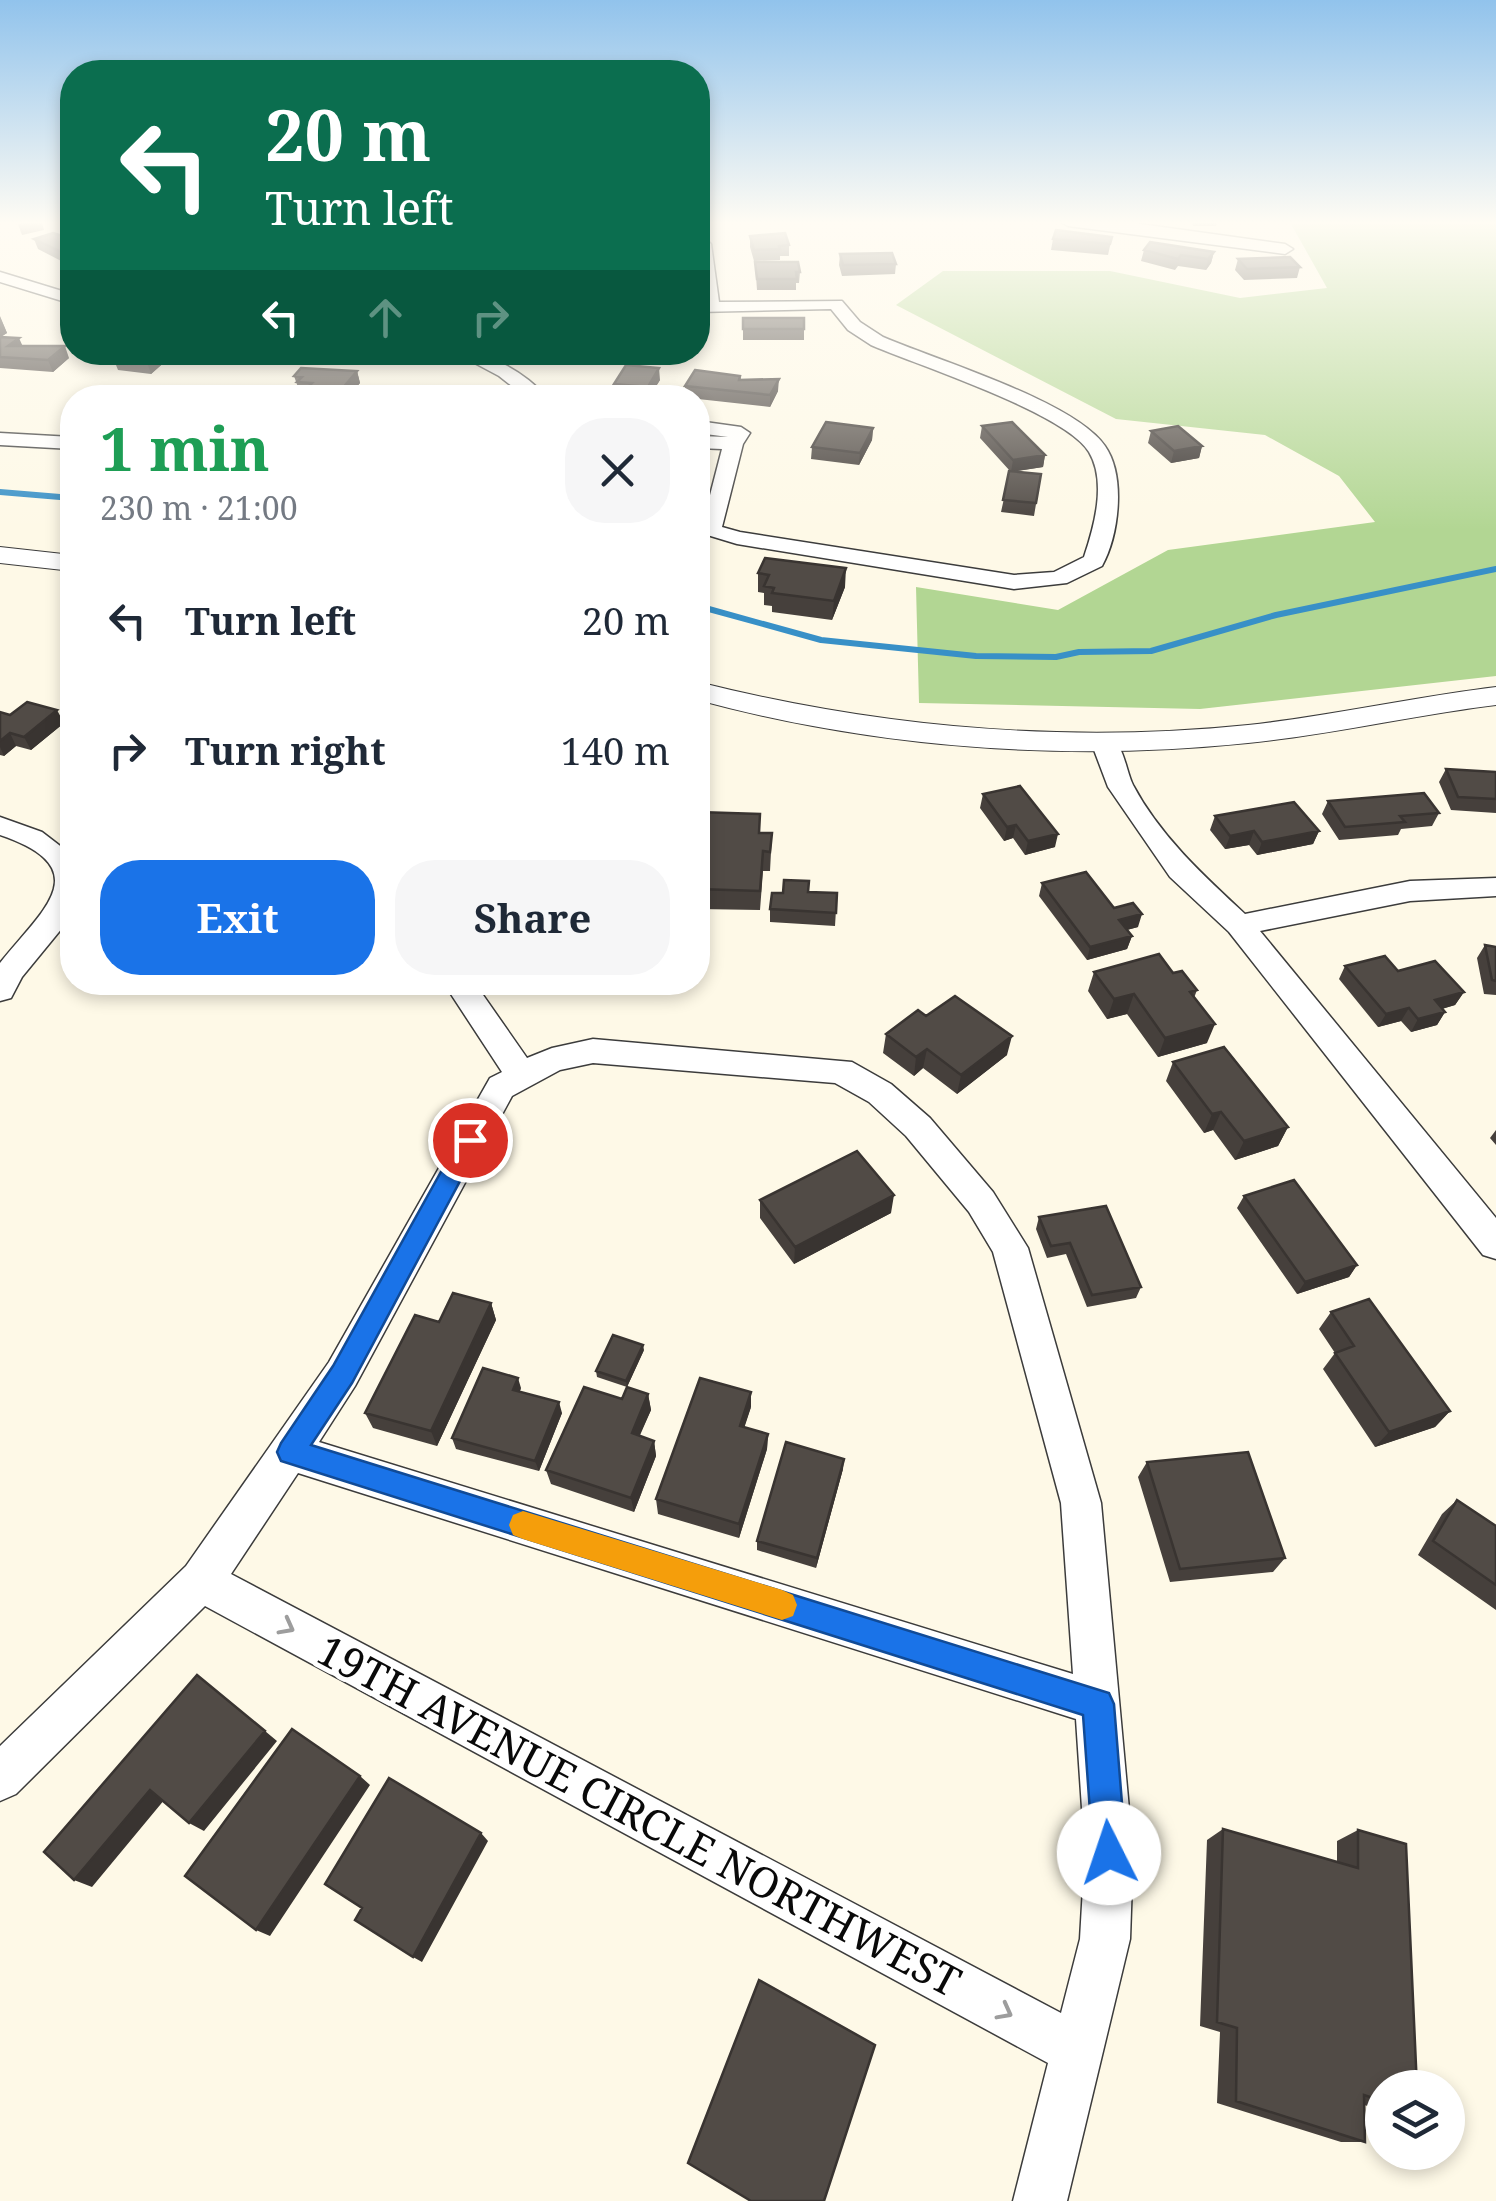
<!DOCTYPE html>
<html lang="en">
<head>
<meta charset="utf-8">
<style>
  :root { --surface:#fff; --page:#f6f6f7; --text:#1f2937; --muted:#747a83; --accent:#1a73e8 }
  body { margin:0; font-family:"Noto Serif",serif; background:var(--page); color:var(--text); height:100vh; display:flex; flex-direction:column; font-size:38px; white-space:nowrap }
  * { box-sizing:border-box; margin:0 }
  p { font-size:32px; color:var(--muted) }
  .icon { flex:none; width:55px; height:55px; fill:none; stroke:currentColor; stroke-width:2; stroke-linecap:round; stroke-linejoin:round }
  .map { position:relative; flex:1; overflow:hidden }
  .details { position:absolute; left:60px; top:385px; width:650px; height:610px; display:flex; flex-direction:column; background:var(--surface); border-radius:40px; box-shadow:0 5px 15px #0003 }
  .details>* { flex:none }
  .hud { position:absolute; left:60px; top:60px; width:650px; height:305px; border-radius:40px; box-shadow:0 5px 15px #0003; background:#0b6e4f; color:#fff; overflow:hidden }
  .fabs { position:absolute; left:1365px; top:2070px; display:grid; gap:20px }
  .fabs a { display:grid; place-items:center; width:100px; height:100px; border-radius:50%; background:var(--surface); box-shadow:0 5px 15px #0003; font-size:50px }
  .pin { position:absolute; display:grid; place-items:center; width:85px; height:85px; color:#fff; margin:-42px; border:5px solid #fff; border-radius:50%; box-shadow:0 2px 10px #0007 }
  .me { position:absolute; width:110px; margin:-55px; rotate:356deg; stroke-linejoin:round; filter:drop-shadow(0 0 8px #0008) }
  .turn { display:flex; align-items:center; gap:35px; height:210px; padding:0 40px; font-size:45px }
  .turn .icon { width:130px; height:130px; stroke-width:2.5 }
  .turn b { display:block; font-size:70px; line-height:85px }
  .lanes { display:flex; align-items:center; height:95px; padding:0 40px; background:#0003; justify-content:center; gap:50px; direction:ltr }
  .lanes .off { opacity:.35 }
  .round { display:grid; place-items:center; flex:none; width:105px; height:105px; border-radius:40px; background:var(--page) }
  .headline { display:flex; align-items:center; justify-content:space-between; height:170px; padding:0 40px }
  h1 { font-size:60px; font-weight:700; line-height:75px; color:#1e9e55 }
  .action { display:flex; gap:20px; margin-top:auto; padding:20px 40px }
  .action a { flex:1; height:115px; border-radius:40px; background:var(--accent); color:#fff; font-size:40px; font-weight:700; line-height:115px; text-align:center }
  .action a+a { background:var(--page); color:var(--text) }
  ul { padding:0; list-style:none }
  li { display:flex; align-items:center; gap:30px; height:130px; padding:0 40px }
  li div { flex:1 }
  li b { display:block; font-size:38px }
  li em { font-style:normal }
  .map>svg:first-child { display:block }
</style>
</head>
<body>
<div class="map">
<svg width="1496" height="2201" viewBox="0 0 1496 2201">
  <rect width="100%" height="100%" fill="#fef9e7"/>
  <path fill="#b2d693" d="M1290 222H1496V676L1200 709 919 703 916 587 1058 610 1168 550 1375 522 1339 476 1265 435 1116 419 896 305 943 271H1110L1240 298 1327 288Z"/>
  <g fill="none" stroke-linecap="round" stroke-linejoin="round">
    <path stroke="#3890c7" stroke-width="6" d="M0 492 72 498
      M698 606 821 640 976 656 1056 657 1079 652 1151 651 1276 615 1496 569"/>
    <defs>
      <path id="minor" d="M1061 222H1126L1285 244 1293 249 1285 254 1068 226Z
        M698 232 711 244 719 302 842 301 860 322 883 337C936 360 1074 401 1105 446 1126 476 1119 535 1102 566L1067 583 1014 589 737 544 704 534 701 530 722 449 698 448V436L728 437 698 433V421L741 427 750 433 743 444 722 527 740 532 1014 575 1054 572 1084 557C1094 527 1107 482 1089 452 1066 413 917 365 871 345L848 330 831 309 698 312V302H702Z
        M0 272 72 294V304L0 282Z
        M454 352C490 352 523 371 548 398H527L499 376Z
        M0 433 72 437V449L0 445Z
        M1104 734C1124 739 1125 769 1133 785 1160 836 1204 876 1245 914L1410 881 1496 878V896L1410 901 1260 931 1496 1218V1259L1483 1255 1229 932 1170 877 1108 787 1091 742Z
        M0 817 42 832 72 855V916L22 977 11 998 0 1001V963C41 911 100 869 0 835Z
        M443 982H474L527 1058 552 1048 593 1039 852 1062 891 1084 930 1118 993 1192 1028 1248 1101 1503 1133 1853 1130 1939 1067 2201H1013L1048 2063 205 1606 16 1794 0 1801V1746L186 1566 329 1362 490 1078 502 1072ZM593 1063 835 1083 869 1102 906 1136 969 1212 993 1252 1061 1503 1073 1674 319 1442 355 1386 512 1096 560 1070ZM298 1473 1076 1719 1085 1853 1080 1939 1061 2013 231 1574Z"/>
      <path id="tertiary" d="M0 547 72 555V571L0 563Z
        M698 682C878 727 1063 744 1248 725 1331 716 1413 697 1496 687V705C1413 715 1331 735 1248 743 1064 762 876 748 698 700Z"/>
    </defs>
    <use href="#minor" stroke="#3c3c3c" stroke-width="3"/>
    <use href="#tertiary" stroke="#3c3c3c" stroke-width="2"/>
    <use href="#minor" fill="#fff" fill-rule="evenodd"/>
    <use href="#tertiary" fill="#fff" fill-rule="evenodd"/>
  </g>
  <path fill="#46403c" d="M1192 222H1217L1216 226H1193Z
    M750 236 789 245V256H780V260L754 261 750 247Z
    M1112 237 1108 255 1051 250 1053 239Z
    M34 239H72L69 265 38 249Z
    M1144 250 1214 252 1211 263 1206 270 1178 266 1175 270 1141 261Z
    M840 254 896 264 895 274 842 276 839 265Z
    M1238 259 1300 267 1297 278 1244 280 1235 270Z
    M755 262 800 272 799 283H796V290H757Z
    M0 316 7 333 1 337 22 346 69 358 53 372 0 368Z
    M743 318H804V340H743Z
    M103 352H176L151 374 118 370 116 365 107 364Z
    M627 352H651V354L628 356Z
    M357 371 360 383 347 398H312L311 394 300 393 294 376Z
    M740 376 741 380 778 391 770 407 698 399V398H685V386Z
    M660 380 649 398 615 396 614 384Z
    M982 426 1045 455 1043 467 1016 471 1041 474 1034 516 1001 512 1010 471 980 438Z
    M873 428 872 440 859 465 811 459 812 447Z
    M1151 431 1202 446 1199 458 1171 463 1148 443Z
    M758 573 845 587 832 620 772 612V606L764 605V593L758 592Z
    M0 712 10 715 64 723 31 750 16 746 4 756 0 755Z
    M1446 769 1496 772V813L1451 810 1439 782Z
    M983 794 1055 847 1025 855 1013 838 1004 841 980 808Z
    M1328 801 1439 813 1432 826 1401 829 1398 835 1339 840 1322 814Z
    M698 812 760 833H772L770 871H763L760 910 698 909Z
    M1215 816 1319 831 1313 844 1257 855 1249 845 1225 849 1210 830Z
    M1042 883 1114 908 1138 927 1127 930 1132 936 1127 949 1087 960 1039 896Z
    M808 892 837 893 835 926 770 922V909Z
    M1485 945 1496 947V995L1484 994 1477 958Z
    M1345 966 1398 971 1464 992 1455 1005 1442 1009 1445 1012 1437 1025 1411 1032 1401 1021 1378 1027 1339 979Z
    M1094 972 1173 973 1197 990 1194 998 1207 1043 1158 1057 1127 1014 1107 1019 1088 991Z
    M926 1016 1007 1055 957 1094 923 1068 914 1076 883 1053 886 1034Z
    M1173 1062 1288 1127 1278 1146 1235 1160 1213 1130 1204 1133 1166 1081Z
    M1496 1130V1145L1490 1138Z
    M1244 1196 1357 1265 1349 1277 1297 1294 1237 1208Z
    M760 1200 891 1213 794 1264 760 1218Z
    M1039 1217 1141 1287 1136 1298 1087 1307 1066 1254 1047 1258 1036 1229Z
    M491 1303 496 1320 437 1446 373 1428 365 1413 439 1322Z
    M1331 1312 1450 1411 1435 1427 1375 1447 1323 1369 1335 1353 1319 1329Z
    M644 1350 627 1387 597 1377 596 1371Z
    M521 1388 520 1391 562 1413 539 1471 456 1449 452 1438Z
    M648 1394 651 1410 639 1436 654 1441 656 1456 634 1512 551 1484 546 1470 622 1399Z
    M751 1407 744 1427 768 1434 767 1449 739 1538 658 1514 656 1499Z
    M1147 1462 1285 1558 1273 1572 1170 1582 1138 1477Z
    M843 1469 816 1568 757 1550V1541Z
    M1457 1500 1496 1526V1610L1418 1555 1442 1514Z
    M1223 1829 1337 1862V1841L1358 1830 1382 2088V2110L1364 2105 1365 2142H1341L1217 2103 1220 2032 1200 2026 1207 1840Z"/>
  <path fill="#393431" d="M28 222H42L44 230 22 235 18 224Z
    M72 252V264L69 265 65 254Z
    M1214 252 1211 263 1206 270 1208 259Z
    M0 317 7 333 0 337Z
    M19 338 24 349 8 346Z
    M65 346 69 358 53 372 48 360Z
    M159 352H176L151 374 147 362Z
    M659 368 660 380 648 398V387Z
    M357 371 360 383 347 398H344L342 389Z
    M779 379 778 391 770 407V395Z
    M873 428 872 440 859 465 860 453Z
    M1202 446 1199 458 1171 463 1174 451Z
    M1045 455 1043 467 1011 472 1013 460Z
    M846 568 845 587 832 620 834 601Z
    M57 710 64 723 31 750 24 737Z
    M10 733 16 746 4 756 0 747V741Z
    M1016 825 1013 838 1004 841 1007 827Z
    M1254 831 1249 845 1225 849 1230 836Z
    M1319 831 1313 844 1257 855 1262 842Z
    M1058 834 1055 847 1025 855 1028 841Z
    M1142 914 1138 927 1115 933 1119 920Z
    M1132 936 1127 949 1087 960 1090 947Z
    M1464 992 1455 1005 1427 1013 1435 1000Z
    M1134 994 1127 1014 1107 1019 1114 999Z
    M1409 1008 1401 1021 1378 1027 1386 1014Z
    M1445 1012 1437 1025 1411 1032 1418 1019Z
    M1215 1024 1207 1043 1158 1057 1165 1038Z
    M1012 1036 1007 1055 957 1094 961 1075Z
    M927 1049 923 1068 914 1076 916 1057Z
    M1221 1112 1213 1130 1204 1133 1212 1114Z
    M1288 1127 1278 1146 1235 1160 1244 1141Z
    M894 1195 891 1213 794 1264 795 1247Z
    M1357 1265 1349 1277 1297 1294 1305 1282Z
    M491 1303 496 1320 437 1446 431 1431Z
    M643 1345 644 1350 627 1387 626 1381Z
    M518 1378 521 1388 516 1400 513 1390Z
    M751 1392V1407L740 1441V1426Z
    M648 1394 651 1410 634 1449 632 1433Z
    M559 1402 562 1413 539 1471 535 1461Z
    M1450 1411 1435 1427 1375 1447 1389 1432Z
    M768 1434 767 1449 739 1538V1524Z
    M654 1441 656 1456 634 1512 631 1498Z
    M844 1459 843 1469 816 1568 817 1558Z
    M265 1731 277 1741 204 1831 189 1823Z
    M360 1776 370 1785 270 1936 256 1930Z
    M150 1790 165 1799 92 1887 74 1880Z
    M481 1833 488 1841 422 1962 413 1957Z"/>
  <path fill="#514b46" stroke="#393431" stroke-width="2.5" d="M1056 230 1112 237 1110 244 1053 239Z
    M53 233 72 239V252L65 254 34 239Z
    M785 233 789 245 779 246 780 249 754 250 750 236Z
    M1150 242 1214 252 1208 259 1181 255 1178 259 1144 250Z
    M892 253 896 264 843 265 840 254Z
    M1290 257 1300 267 1247 269 1238 259Z
    M755 262H798L800 272H796L797 279H757Z
    M743 318H804V329H743Z
    M0 337 19 338 8 346H65L48 360 0 357Z
    M108 352H159L147 362 114 359 120 354Z
    M626 365 659 368 648 387 614 384Z
    M301 368 357 371 342 389 309 386 312 383 297 382 302 377 294 376Z
    M695 370 740 376 739 380 779 379 770 395 685 386Z
    M826 422 873 428 860 453 812 447Z
    M1012 422 1045 455 1013 460 982 426Z
    M1178 426 1202 446 1174 451 1151 431Z
    M1009 471 1041 474 1036 503 1003 500Z
    M765 558 846 568 834 601 772 593 774 588 764 586 769 575 758 573Z
    M27 702 57 710 24 737 10 733 0 741V712L10 715Z
    M1446 769 1496 772V799L1458 797Z
    M1020 786 1058 834 1028 841 1016 825 1007 827 983 794Z
    M1424 793 1439 813 1400 816 1405 822 1345 827 1328 801Z
    M1294 802 1319 831 1262 842 1254 831 1230 836 1215 816Z
    M698 812 760 814 759 833H772L770 852 763 851 760 891 698 889Z
    M1086 872 1114 908 1133 903 1142 914 1119 920 1132 936 1090 947 1042 883Z
    M784 880 809 881 808 892 837 893 836 913 770 909 772 893H783Z
    M1485 945 1496 947V981L1492 980Z
    M1159 954 1173 973 1182 971 1197 990 1190 992 1215 1024 1165 1038 1134 994 1114 999 1094 972Z
    M1385 956 1398 971 1435 961 1464 992 1435 1000 1445 1012 1418 1019 1409 1008 1386 1014 1345 966Z
    M955 996 1012 1036 961 1075 927 1049 916 1057 886 1034 918 1010 926 1016Z
    M1224 1047 1288 1127 1244 1141 1221 1112 1212 1114 1173 1062Z
    M857 1151 894 1195 795 1247 760 1200Z
    M1294 1180 1357 1265 1305 1282 1244 1196Z
    M1106 1206 1141 1287 1092 1295 1070 1243 1051 1246 1039 1217Z
    M453 1293 491 1303 431 1431 365 1413 415 1315 439 1322Z
    M1369 1299 1450 1411 1389 1432 1335 1353 1354 1346 1331 1312Z
    M613 1335 643 1345 626 1381 596 1371Z
    M483 1368 518 1378 513 1390 559 1402 535 1461 452 1438Z
    M700 1378 751 1392 740 1426 768 1434 739 1524 656 1499Z
    M584 1387 622 1399 627 1387 648 1394 632 1433 654 1441 631 1498 546 1470Z
    M786 1442 844 1459 817 1558 757 1541Z
    M1248 1452 1285 1558 1180 1569 1147 1462Z
    M1457 1500 1496 1526V1585L1433 1541Z
    M197 1675 265 1731 189 1823 150 1790 74 1880 44 1852Z
    M292 1729 360 1776 256 1930 185 1876Z
    M389 1778 481 1833 413 1957 355 1920 362 1908 325 1884Z
    M1223 1829 1358 1868V1830L1406 1844 1417 2088H1382V2101L1364 2095 1365 2142 1236 2101 1237 2028 1217 2022Z
    M759 1980 875 2045 824 2201H751L688 2163Z"/>
  <defs><path id="oneway-chevron" d="M-2-3.5L2.5 0L-2 3.5" fill="none" stroke-width="1.6" stroke-linecap="round" stroke-linejoin="round" transform="scale(2.5)"/></defs>
  <g stroke="#9d9d9d">
    <use href="#oneway-chevron" transform="translate(287 1627) rotate(28)"/>
    <use href="#oneway-chevron" transform="translate(1005 2012) rotate(28)"/>
  </g>
  <linearGradient id="sky" x2="0" y2="1"><stop stop-color="#91c3ec"/><stop offset="0.42" stop-color="#fffcf4"/><stop offset="1" stop-color="#fffcf4" stop-opacity="0"/></linearGradient>
  <rect width="1496" height="530" fill="url(#sky)"/>
  <path fill="#1a73e8" stroke="#114b97" stroke-width="2.5" d="M470 1131 478 1134 482 1140 352 1383 311 1445 1109 1693 1114 1704 1126 1853 1121 1865 1109 1869 1097 1865 1093 1853 1083 1715 281 1461 277 1452 281 1443 333 1366 462 1134Z"/>
  <path fill="#f59e0b" d="M523 1511 782 1590 793 1595 797 1605 793 1616 782 1620 523 1539 513 1535 509 1525 513 1515Z"/>
  <g text-anchor="middle" stroke-width="10" stroke-linejoin="round" paint-order="stroke">
    <g font-size="42" fill="#090909" stroke="#fff">
      <text transform="translate(639 1816) rotate(28)" y="15">19TH AVENUE CIRCLE NORTHWEST</text>
    </g>
  </g>
</svg>
<div class="fabs">
<a><svg class="icon" aria-label="layers" viewBox="0 0 24 24"><path d="M12 4l9 5-9 5-9-5zM3 14l9 5 9-5"/></svg></a>
</div>
<div class="pin" style="left:470px;top:1140px;background:#d93025"><svg class="icon" aria-label="arrive" viewBox="0 0 24 24"><path d="M6 21V4h12l-3 4 3 4H6"/></svg></div>
<svg class="me" style="left:1109px;top:1853px" viewBox="-20 -20 40 40"><circle r="19" fill="#fff"/><path d="M0-13L10 11 0 6-10 11z" fill="#1a73e8"/></svg>
<div class="hud">
<div class="turn"><svg class="icon" aria-label="left" viewBox="0 0 24 24"><path d="M17 20v-9H6M10 6l-5 5 5 5"/></svg><div><b>20 m</b>Turn left</div></div>
<div class="lanes"><svg class="icon" aria-label="left" viewBox="0 0 24 24"><path d="M17 20v-9H6M10 6l-5 5 5 5"/></svg><svg class="icon off" aria-label="ahead" viewBox="0 0 24 24"><path d="M12 20V5M6 11l6-6 6 6"/></svg><svg class="icon off" aria-label="right" viewBox="0 0 24 24"><path d="M7 20v-9h11M14 6l5 5-5 5"/></svg></div>
</div>
<section class="details">
<div class="headline"><div><h1>1 min</h1><p>230 m · 21:00</p></div><a class="round"><svg class="icon" aria-label="close" viewBox="0 0 24 24"><path d="M6 6l12 12M18 6L6 18"/></svg></a></div>
<ul>
<li><svg class="icon" aria-label="left" viewBox="0 0 24 24"><path d="M17 20v-9H6M10 6l-5 5 5 5"/></svg><div><b>Turn left</b></div><em>20 m</em></li>
<li><svg class="icon" aria-label="right" viewBox="0 0 24 24"><path d="M7 20v-9h11M14 6l5 5-5 5"/></svg><div><b>Turn right</b></div><em>140 m</em></li>
</ul>
<div class="action"><a>Exit</a><a>Share</a></div>
</section>
</div>
</body>
</html>
